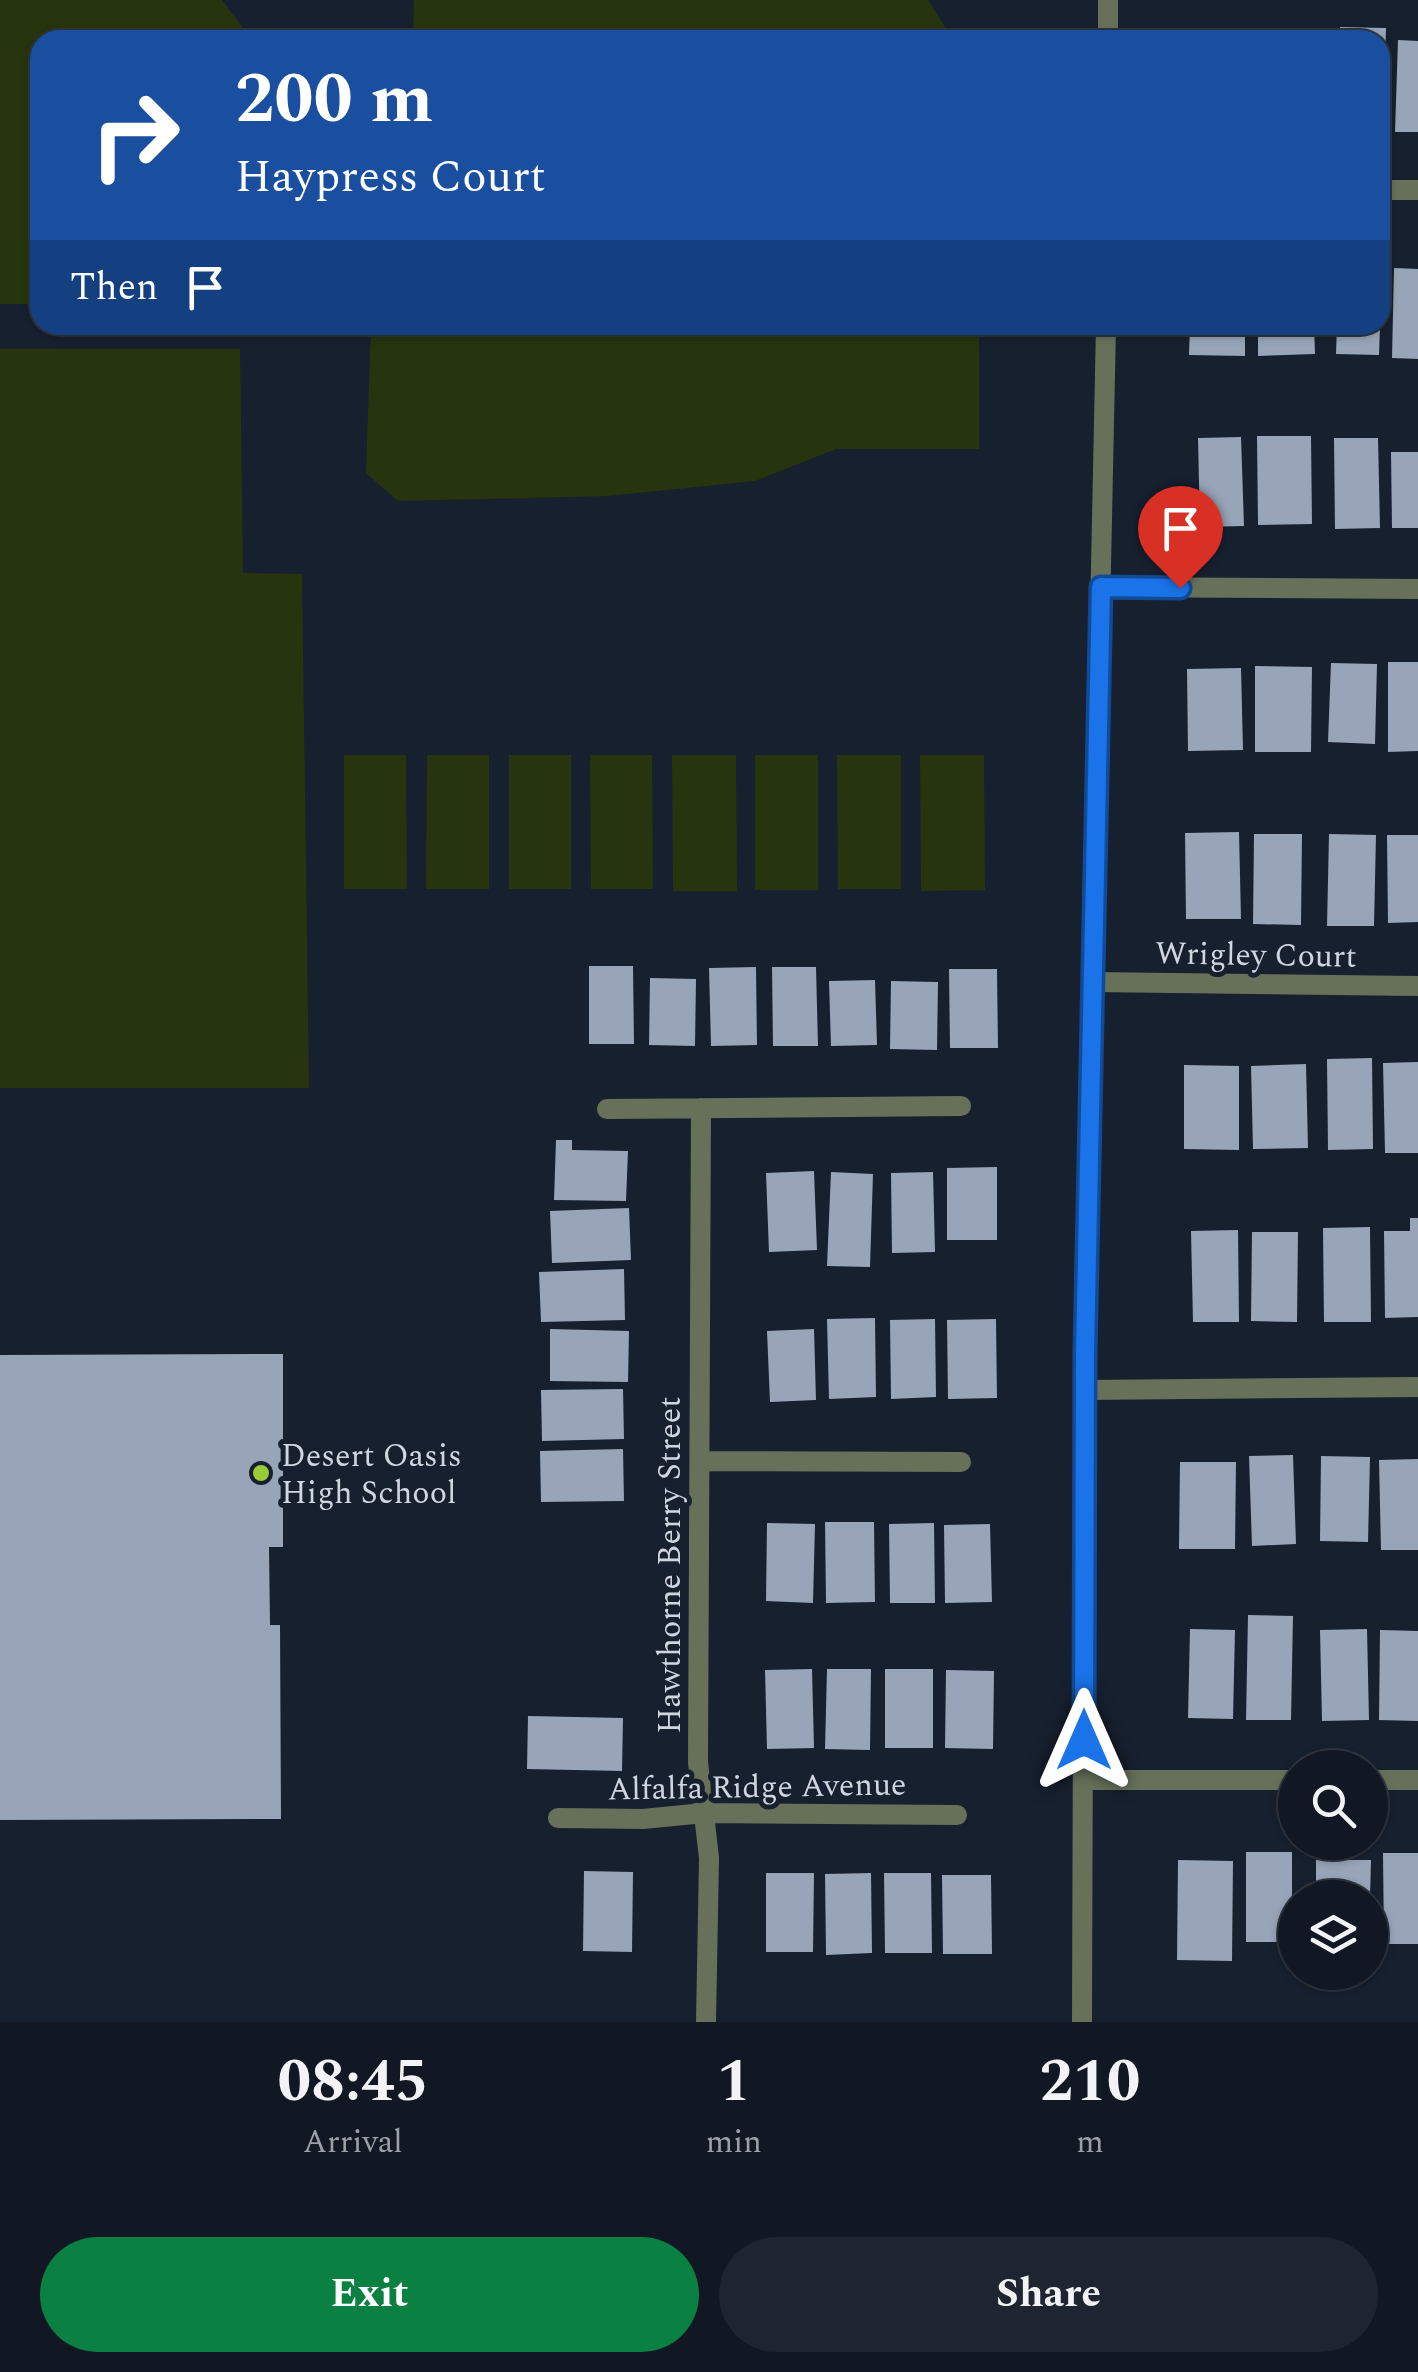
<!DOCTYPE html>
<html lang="en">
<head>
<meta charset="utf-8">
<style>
  :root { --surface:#111823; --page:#1e2530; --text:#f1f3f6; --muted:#9ca0a6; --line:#303741; --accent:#0b8043 }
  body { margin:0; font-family:Spectral,serif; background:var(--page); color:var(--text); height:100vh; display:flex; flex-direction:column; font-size:38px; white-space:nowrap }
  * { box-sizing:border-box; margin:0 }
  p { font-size:32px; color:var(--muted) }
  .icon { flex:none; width:55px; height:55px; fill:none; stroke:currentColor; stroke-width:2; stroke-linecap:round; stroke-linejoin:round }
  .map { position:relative; height:2022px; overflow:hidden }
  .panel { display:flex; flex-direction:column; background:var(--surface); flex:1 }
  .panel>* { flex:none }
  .guide { position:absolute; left:30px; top:30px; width:1360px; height:305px; border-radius:30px; box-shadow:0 2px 8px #0004,0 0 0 2px var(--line); background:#1a4fa0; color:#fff; overflow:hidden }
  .fabs { position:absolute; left:1278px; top:1750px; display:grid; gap:20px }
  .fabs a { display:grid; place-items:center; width:110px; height:110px; border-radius:50%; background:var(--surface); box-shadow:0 2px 8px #0004,0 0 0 2px var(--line); font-size:50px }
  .pin { position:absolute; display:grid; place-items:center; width:85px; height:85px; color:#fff; margin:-102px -42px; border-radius:50% 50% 50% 0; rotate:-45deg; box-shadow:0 0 10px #0007 }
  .pin .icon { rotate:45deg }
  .me { position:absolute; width:110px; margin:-55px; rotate:0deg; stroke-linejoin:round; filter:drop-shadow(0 0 8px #0008) }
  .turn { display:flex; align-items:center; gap:35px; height:210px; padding:0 40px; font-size:45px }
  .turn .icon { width:130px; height:130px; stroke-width:2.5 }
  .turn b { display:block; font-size:70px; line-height:85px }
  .then { display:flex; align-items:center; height:95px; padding:0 40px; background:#0003; gap:20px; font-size:38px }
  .eta { display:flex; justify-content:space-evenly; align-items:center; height:170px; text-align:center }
  .eta b { font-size:60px; font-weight:700; line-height:70px }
  .button { display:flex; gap:20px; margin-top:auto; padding:20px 40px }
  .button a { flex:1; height:115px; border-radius:60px; background:var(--accent); color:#fff; font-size:40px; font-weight:700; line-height:115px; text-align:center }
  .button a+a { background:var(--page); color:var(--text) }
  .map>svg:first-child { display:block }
</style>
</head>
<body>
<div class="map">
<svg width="1418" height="2022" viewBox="0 0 1418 2022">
  <rect width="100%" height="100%" fill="#17202f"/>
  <path fill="#26350e" d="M0 0H222L252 40H40V304H0Z
    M414 0H928L953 40H413Z
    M371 325H979V449H836L755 481 608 496 398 501 366 473Z
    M0 349H240L243 573 302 574 309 1088H0Z
    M344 755H406L407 889H344Z
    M427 755H489V889H426Z
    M509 755H571V889H509Z
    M590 755H652L653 889H591Z
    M672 755H736L737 891H673Z
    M755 755H818V890H755Z
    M837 755H901V889H838Z
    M920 755H984L985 890 921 891Z"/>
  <path fill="#98a4b7" d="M1340 27 1386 28 1383 134 1380 40H1339Z
    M1398 40 1418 41V132H1395Z
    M1394 268 1418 269V359L1392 358Z
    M1190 325H1245V356L1189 355Z
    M1258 325H1314L1315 354 1258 356Z
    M1337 325H1380L1379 355 1336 354Z
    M1257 436H1311L1312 524 1258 525Z
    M1241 437 1244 526 1200 527 1198 438Z
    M1334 438H1378L1380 528 1335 529Z
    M1391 452H1418V528H1392Z
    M1388 662H1418V751L1388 752Z
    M1331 663 1377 664 1375 744 1328 742Z
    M1255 666 1312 667 1311 752H1255Z
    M1241 668 1243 750 1188 751 1187 669Z
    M1239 832 1241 919H1186L1185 833Z
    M1254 834H1302L1301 925 1253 924Z
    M1329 834 1376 835 1374 926H1327Z
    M1387 835H1418V922L1388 923Z
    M589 966H633L634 1044H589Z
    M756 967 757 1045 711 1046 709 968Z
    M772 967H816L818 1046H773Z
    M949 969H997L998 1048H950Z
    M650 978 696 979 695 1046 649 1045Z
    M875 980 877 1045 831 1046 829 981Z
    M891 981 938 982 937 1050 890 1049Z
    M1372 1058 1373 1149 1328 1150 1327 1059Z
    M1418 1062V1153H1385L1383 1063Z
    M1306 1064 1308 1148 1253 1149 1251 1066Z
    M1184 1065 1239 1066V1150L1184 1149Z
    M556 1140H572V1150L628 1151 626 1201 554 1200Z
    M997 1167V1240H947V1168Z
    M814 1171 817 1250 769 1252 766 1173Z
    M831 1172 873 1174 870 1267 827 1266Z
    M933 1172 935 1252 892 1253 891 1173Z
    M629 1208 631 1260 552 1263 550 1211Z
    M1410 1218H1418V1317L1385 1318 1384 1231H1410Z
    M1370 1227 1371 1322H1324L1323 1228Z
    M1238 1230 1239 1322H1193L1191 1231Z
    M1252 1232H1298L1297 1322 1251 1321Z
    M624 1269 625 1320 541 1322 539 1272Z
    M875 1318 876 1397 829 1399 827 1319Z
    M935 1319 936 1397 891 1399 890 1320Z
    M996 1319 997 1398 948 1399 947 1320Z
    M550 1329 629 1331 628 1382 550 1381Z
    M814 1329 816 1400 770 1402 767 1331Z
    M283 1354V1547H269L270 1625H280L281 1819 0 1820V1355Z
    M623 1389 624 1439 542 1441 541 1390Z
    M623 1449 624 1501 541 1502 540 1451Z
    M1293 1455 1296 1544 1252 1546 1249 1456Z
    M1321 1456 1370 1457 1368 1542 1320 1541Z
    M1418 1459V1550H1381L1379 1460Z
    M1180 1462H1236L1235 1549H1179Z
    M825 1522H874L875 1602 826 1603Z
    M767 1523 815 1524 813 1603 766 1601Z
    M934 1523 935 1603H890L889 1524Z
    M990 1524 992 1602 945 1603 944 1525Z
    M1248 1615 1293 1616 1291 1720H1246Z
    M1190 1629 1235 1630 1233 1719 1188 1718Z
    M1367 1629 1369 1720 1322 1721 1320 1630Z
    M1380 1630 1418 1631V1721L1379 1720Z
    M812 1669 814 1748 767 1749 765 1670Z
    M827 1669H871L870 1750 825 1749Z
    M885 1669H933V1748H885Z
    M946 1670 994 1671 993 1749 945 1748Z
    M528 1716 623 1718 622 1771 527 1769Z
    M1246 1852H1292V1942H1246Z
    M1383 1853H1418V1944H1384Z
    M1178 1860 1233 1861 1232 1961 1177 1960Z
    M1316 1860H1371L1370 1898H1316Z
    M584 1871 633 1872 632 1952 583 1951Z
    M766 1873H814L813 1952H766Z
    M871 1873 872 1953 826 1955 825 1874Z
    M884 1873H931L932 1953H885Z
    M942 1875H991L992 1954H943Z"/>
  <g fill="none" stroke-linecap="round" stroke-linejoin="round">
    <path stroke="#67715a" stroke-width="20" d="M1380 190H1418
      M1101 587 1418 589
      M1093 982 1418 986
      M701 1108 698 1762 709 1858 706 2022
      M607 1109 961 1106
      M1084 1390 1418 1387
      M700 1461 961 1462
      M1083 1780H1295
      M1370 1780H1418
      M558 1818 643 1819 704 1813 957 1815"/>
    <path stroke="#67715a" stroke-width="20" d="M1108 0V40
      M1082 2022 1084 1390 1106 325"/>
  </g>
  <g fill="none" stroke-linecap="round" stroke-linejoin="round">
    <defs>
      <path id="route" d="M1084 1740 1085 1353 1101 587 1180 588"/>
    </defs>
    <use href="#route" stroke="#114b97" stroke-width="25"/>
    <use href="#route" stroke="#1a73e8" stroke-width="18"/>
  </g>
  <circle fill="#98cb37" stroke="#17202f" stroke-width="4" cx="261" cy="1473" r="10"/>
  <g text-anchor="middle" stroke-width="10" stroke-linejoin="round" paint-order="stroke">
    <g font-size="32" fill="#d0d6e0" stroke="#17202f">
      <text transform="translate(1256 954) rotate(1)" y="11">Wrigley Court</text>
      <text transform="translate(669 1565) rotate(-90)" y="11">Hawthorne Berry Street</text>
      <text transform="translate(757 1786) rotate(-1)" y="11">Alfalfa Ridge Avenue</text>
    </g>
    <g font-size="32" fill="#d0d6e0" stroke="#17202f" text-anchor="start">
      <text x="281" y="1466">Desert Oasis<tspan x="281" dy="37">High School</tspan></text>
    </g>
  </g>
</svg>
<div class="fabs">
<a><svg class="icon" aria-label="search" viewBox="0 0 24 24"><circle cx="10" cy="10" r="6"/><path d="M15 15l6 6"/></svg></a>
<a><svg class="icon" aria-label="layers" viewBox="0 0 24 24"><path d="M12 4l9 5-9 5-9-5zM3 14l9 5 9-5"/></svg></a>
</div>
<div class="pin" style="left:1180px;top:588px;background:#d93025"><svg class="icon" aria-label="arrive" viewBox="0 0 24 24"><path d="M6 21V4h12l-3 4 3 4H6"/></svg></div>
<svg class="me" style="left:1084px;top:1740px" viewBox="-20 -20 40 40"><path d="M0-17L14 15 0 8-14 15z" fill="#1a73e8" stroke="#fff" stroke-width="4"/></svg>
<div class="guide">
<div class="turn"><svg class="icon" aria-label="right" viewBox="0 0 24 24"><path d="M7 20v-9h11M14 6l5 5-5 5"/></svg><div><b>200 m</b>Haypress Court</div></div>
<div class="then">Then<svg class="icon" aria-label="arrive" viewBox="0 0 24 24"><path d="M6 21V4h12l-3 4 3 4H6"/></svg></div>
</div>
</div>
<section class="panel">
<div class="eta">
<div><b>08:45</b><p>Arrival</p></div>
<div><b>1</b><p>min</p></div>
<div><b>210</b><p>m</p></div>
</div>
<div class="button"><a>Exit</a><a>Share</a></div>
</section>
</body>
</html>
